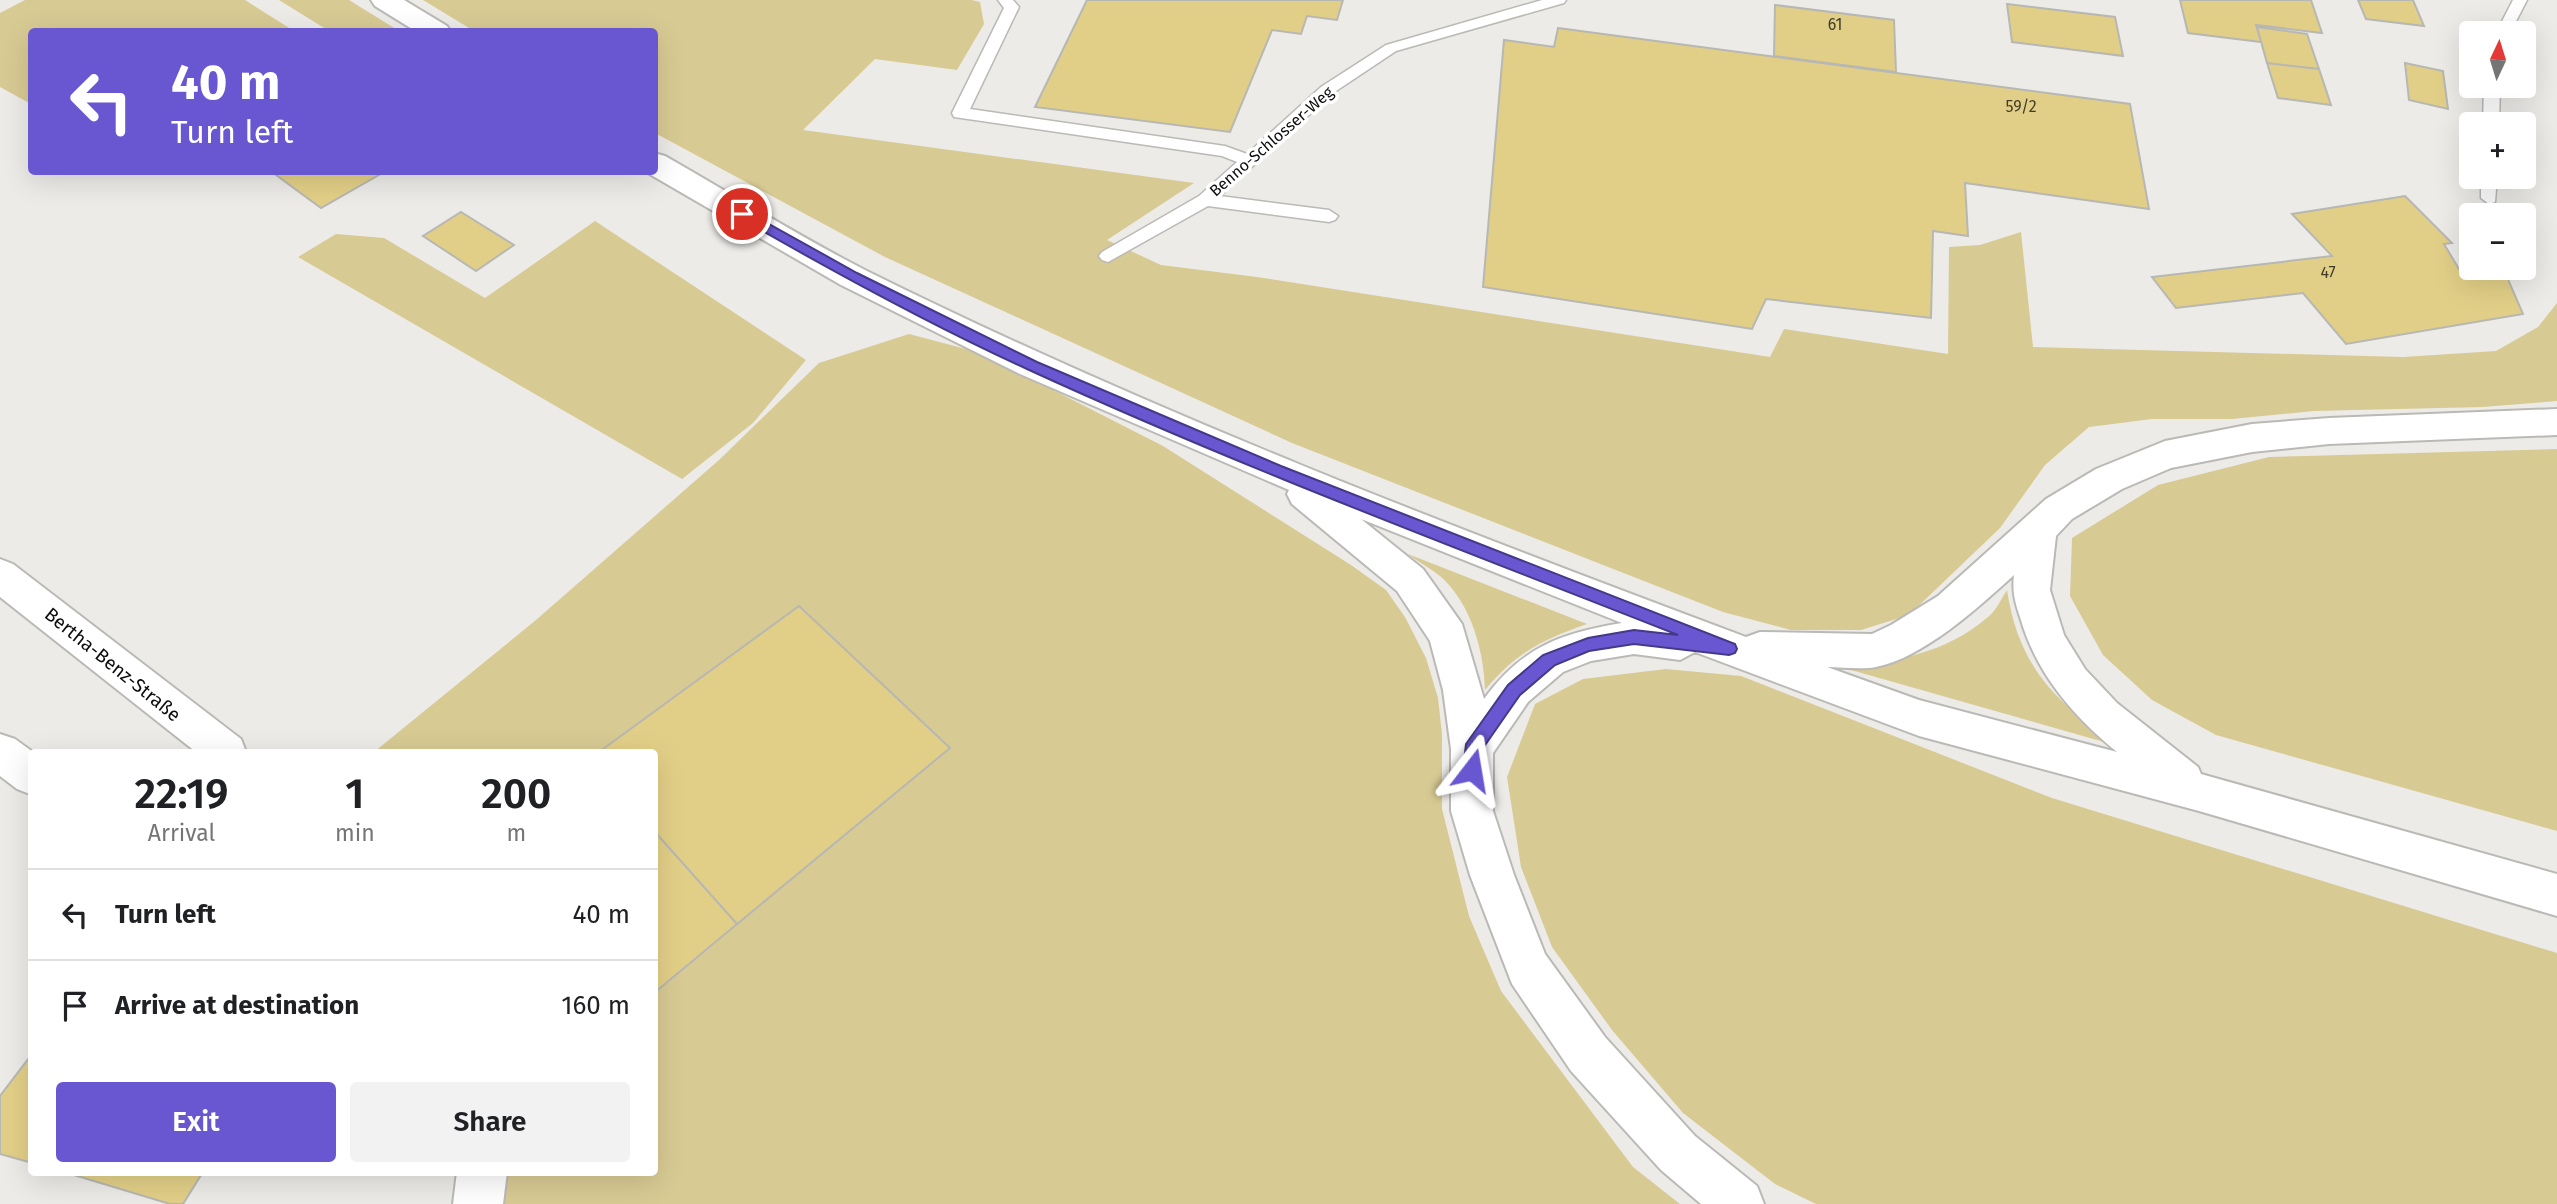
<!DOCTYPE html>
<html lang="en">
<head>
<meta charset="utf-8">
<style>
  :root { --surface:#fff; --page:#f2f2f2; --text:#202124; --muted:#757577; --line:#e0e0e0; --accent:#6957d1 }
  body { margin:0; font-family:"Fira Sans",sans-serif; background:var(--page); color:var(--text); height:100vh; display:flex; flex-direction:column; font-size:26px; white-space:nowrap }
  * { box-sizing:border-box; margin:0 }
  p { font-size:23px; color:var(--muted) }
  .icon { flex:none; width:38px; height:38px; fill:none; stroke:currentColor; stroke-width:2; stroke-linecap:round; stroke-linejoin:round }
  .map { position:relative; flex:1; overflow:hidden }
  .sheet { position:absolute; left:28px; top:749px; width:630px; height:427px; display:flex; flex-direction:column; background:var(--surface); border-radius:7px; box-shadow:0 7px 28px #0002 }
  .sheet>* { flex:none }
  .guide { position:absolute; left:28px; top:28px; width:630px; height:147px; border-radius:7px; box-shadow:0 7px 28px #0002; background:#6957d1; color:#fff; overflow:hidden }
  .needle { width:46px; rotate:4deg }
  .buttons { position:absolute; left:2459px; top:21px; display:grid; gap:14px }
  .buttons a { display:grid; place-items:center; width:77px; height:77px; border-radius:7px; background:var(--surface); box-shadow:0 7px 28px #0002; font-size:35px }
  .pin { position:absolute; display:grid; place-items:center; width:60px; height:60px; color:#fff; margin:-30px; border:4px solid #fff; border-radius:50%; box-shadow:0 2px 7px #0007 }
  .me { position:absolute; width:77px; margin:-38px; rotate:14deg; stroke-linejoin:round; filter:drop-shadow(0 0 5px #0008) }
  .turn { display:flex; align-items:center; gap:24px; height:147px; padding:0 28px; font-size:32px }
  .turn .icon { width:91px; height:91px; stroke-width:2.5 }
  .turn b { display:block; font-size:49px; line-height:60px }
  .eta { display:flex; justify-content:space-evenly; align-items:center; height:119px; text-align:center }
  .eta b { font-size:42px; font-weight:600; line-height:49px }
  .action { display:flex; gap:14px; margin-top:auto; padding:14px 28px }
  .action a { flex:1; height:80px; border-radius:7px; background:var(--accent); color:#fff; font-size:28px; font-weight:600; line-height:80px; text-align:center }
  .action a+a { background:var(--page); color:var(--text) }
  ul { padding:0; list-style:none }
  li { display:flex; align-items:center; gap:21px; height:91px; padding:0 28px; border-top:2px solid var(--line) }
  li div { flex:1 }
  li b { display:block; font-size:26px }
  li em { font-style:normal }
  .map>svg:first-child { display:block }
</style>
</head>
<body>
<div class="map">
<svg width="2557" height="1204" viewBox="0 0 2557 1204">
  <rect width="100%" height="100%" fill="#ecebe8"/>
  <path fill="#d8ca93" d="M25 0H245L294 31 32 32 31 104 0 87V13Z
    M279 0H349L399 31H329Z
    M423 0H972L980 2 984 24 957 70 875 59 803 130 1194 183 1107 240 1161 265 1257 277 1770 357 1784 329 1948 354 1949 247 1980 245 2021 232 2033 347 2403 357 2496 351 2538 327 2557 303V401L2483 407 2314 411 2232 419H2152L2089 427 2045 465 2000 528 1909 615 1861 630H1791L1723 612 1292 443 885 257 655 133 654 32 474 31Z
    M595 221 806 360 753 423 682 479 298 257 336 234 384 238 485 298Z
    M909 334 981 353 1163 446 1351 565 1386 590 1405 617 1426 658 1438 698 1442 734V809L1469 916 1501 991 1633 1167 1680 1204H478L482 1173 654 1172V752H374L536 620 719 460 819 363Z
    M2557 449V831L2216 735 2152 700 2103 655 2070 596 2072 538 2158 485 2269 457Z
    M1408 554 1587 624C1542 640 1515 653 1485 690 1484 651 1471 603 1440 576 1430 568 1418 562 1408 554Z
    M2007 590C2019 669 2057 702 2118 746L1837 666C1891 663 1946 654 1988 617 1996 611 2001 599 2007 590Z
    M1666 669 1741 676 2052 798 2557 953V1204H1816L1775 1184 1683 1113 1612 1030 1552 947 1521 867 1507 777 1535 704 1583 679Z"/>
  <path fill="#e2cf87" stroke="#b7b7b3" stroke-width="2" d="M1087 0H1343L1337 20 1307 16 1301 34 1272 30 1230 132 1035 107Z
    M2180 0H2311L2322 33 2256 25 2261 42 2188 33Z
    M2358 0H2413L2424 26 2366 19Z
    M2007 4 2115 17 2123 56 2012 42Z
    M1775 5 1894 20 1896 72 1774 56Z
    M2257 27 2307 34 2319 69 2267 63Z
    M1558 28 2130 104 2149 209 1965 183 1968 236 1933 231 1931 318 1766 299 1752 329 1483 287 1504 40 1554 47Z
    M2267 63 2319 69 2331 105 2278 98Z
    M2405 63 2443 71 2448 109 2409 100Z
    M272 172H384L321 208Z
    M2405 196 2452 243 2444 244 2462 274 2504 270 2523 314 2346 344 2303 293 2176 308 2152 277 2332 256 2292 214Z
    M461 212 514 245 476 271 423 236Z
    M799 606 950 748 737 924 654 831V752H599Z
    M654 831 737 924 654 993Z
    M32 1054V1163L0 1154V1096Z
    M64 1172H203L183 1204H170Z"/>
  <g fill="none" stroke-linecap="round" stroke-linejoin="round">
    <defs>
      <path id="service" d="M998 0H1013L1019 7 970 109 1225 146 1247 154 1321 87 1386 45 1542 0H1566L1564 3 1396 51 1333 93 1220 196 1329 210 1338 216 1335 220 1329 222 1208 206 1108 262 1102 260 1099 256 1102 252 1199 196 1237 162 1222 156 954 117 952 113 1004 8Z
        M2513 0H2527L2510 33H2496Z
        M2484 86H2500L2499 124H2483Z
        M2481 177H2497L2495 202 2489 204 2481 198Z"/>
      <path id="minor" d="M0 559 13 564 241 739 246 752H196L0 597Z
        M0 734 15 739 33 752 32 795 17 789 0 776Z
        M457 1172H507L503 1204H453Z"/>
      <path id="primary" d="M371 0H404L447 26 451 32H417L375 6Z
        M654 153 665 156C732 194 798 236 867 271 1151 412 1449 526 1746 637L1760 632 1872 634 1891 625 1938 596 2046 499 2096 469 2165 441 2252 424 2329 418 2557 409V435L2329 444 2252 452 2171 468 2122 489 2072 519 2056 536 2050 590 2064 635 2085 669 2117 703 2198 767 2201 774 2557 874V916L2199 811 1919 736 1695 652 1680 660 1634 654 1591 661 1563 672 1528 702 1493 753V811L1514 875 1545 954 1605 1037 1695 1136 1757 1186 1764 1204H1701L1661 1170 1571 1071 1512 984 1470 875 1451 811V749L1443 690 1430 641 1397 591 1292 504 1287 494 1289 490 1020 374 841 285 646 172H654ZM1361 519 1622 623C1561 633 1522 647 1484 699L1462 624 1423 569ZM2014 575C2012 591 2015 602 2020 617 2036 673 2072 715 2117 752L1919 700 1827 667C1843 667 1861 670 1876 667 1923 658 1979 607 2014 575Z"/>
    </defs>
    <use href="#service" stroke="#bab9b6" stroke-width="3"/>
    <use href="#minor" stroke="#bab9b6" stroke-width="4"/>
    <use href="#primary" stroke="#bab9b6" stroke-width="4"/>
    <use href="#service" fill="#fff" fill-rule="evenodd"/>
    <use href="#minor" fill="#fff" fill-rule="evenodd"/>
    <use href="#primary" fill="#fff" fill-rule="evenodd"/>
  </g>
  <path fill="#6957d1" stroke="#443988" stroke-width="2" d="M742 209 857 273 1037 362 1281 466 1735 644 1737 649 1735 653 1729 655 1634 644 1589 651 1555 665 1520 695 1506 715 1481 751 1478 775 1472 778 1466 775 1463 770 1466 744 1508 685 1543 655 1588 638 1634 630 1678 635C1460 549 1240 467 1027 369 928 324 832 271 738 217V211Z"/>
  <g text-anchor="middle" stroke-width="7" stroke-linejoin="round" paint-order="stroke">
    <g font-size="16" fill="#423d2a">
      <text x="1835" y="30">61</text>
      <text x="2021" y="112">59/2</text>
      <text x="2328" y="278">47</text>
    </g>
    <g font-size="16" fill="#0d0c0b" stroke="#fff">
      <text transform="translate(1271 141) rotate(-41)" y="6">Benno-Schlosser-Weg</text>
    </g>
    <g font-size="19" fill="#0d0c0b" stroke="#fff">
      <text transform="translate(113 664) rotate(39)" y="7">Bertha-Benz-Straße</text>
    </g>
  </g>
</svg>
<div class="buttons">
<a><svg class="needle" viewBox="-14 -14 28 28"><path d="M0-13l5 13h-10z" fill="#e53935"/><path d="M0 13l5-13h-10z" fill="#757577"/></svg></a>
<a>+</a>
<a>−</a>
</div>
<div class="pin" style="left:742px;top:214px;background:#d93025"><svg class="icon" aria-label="arrive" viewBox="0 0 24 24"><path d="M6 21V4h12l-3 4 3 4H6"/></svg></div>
<svg class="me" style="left:1472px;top:770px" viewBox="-20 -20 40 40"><path d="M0-17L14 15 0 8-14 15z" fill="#6957d1" stroke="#fff" stroke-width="4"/></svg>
<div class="guide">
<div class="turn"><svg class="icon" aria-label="left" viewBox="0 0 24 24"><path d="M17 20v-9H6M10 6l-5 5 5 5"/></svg><div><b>40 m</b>Turn left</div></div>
</div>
<section class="sheet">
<div class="eta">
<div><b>22:19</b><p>Arrival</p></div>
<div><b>1</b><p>min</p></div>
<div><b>200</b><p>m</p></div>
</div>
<ul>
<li><svg class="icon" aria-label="left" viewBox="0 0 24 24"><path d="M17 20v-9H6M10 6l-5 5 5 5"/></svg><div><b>Turn left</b></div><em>40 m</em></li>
<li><svg class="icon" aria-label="arrive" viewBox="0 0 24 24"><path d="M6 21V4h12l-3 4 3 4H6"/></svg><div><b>Arrive at destination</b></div><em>160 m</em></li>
</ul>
<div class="action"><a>Exit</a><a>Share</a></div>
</section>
</div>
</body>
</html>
